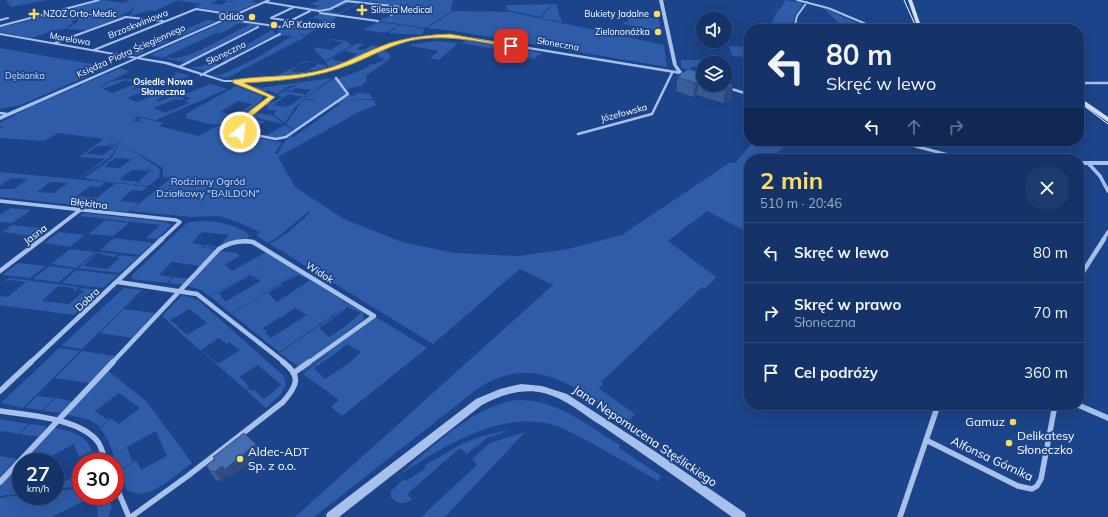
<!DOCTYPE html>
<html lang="pl">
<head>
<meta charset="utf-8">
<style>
  :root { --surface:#153368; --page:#1e3b6e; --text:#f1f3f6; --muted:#9daac0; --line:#344e7c; --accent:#fddc64 }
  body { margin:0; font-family:Mulish,sans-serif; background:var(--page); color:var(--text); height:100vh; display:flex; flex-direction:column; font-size:15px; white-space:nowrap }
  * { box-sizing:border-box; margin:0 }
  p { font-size:13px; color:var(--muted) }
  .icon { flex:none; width:22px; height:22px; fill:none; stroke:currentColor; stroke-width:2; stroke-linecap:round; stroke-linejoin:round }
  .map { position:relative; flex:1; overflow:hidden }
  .sheet { position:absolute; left:744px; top:154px; width:340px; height:256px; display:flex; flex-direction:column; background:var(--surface); border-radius:16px; box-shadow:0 4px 16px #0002,0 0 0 1px var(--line) }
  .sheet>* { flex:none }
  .banner { position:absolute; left:744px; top:24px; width:340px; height:122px; border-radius:16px; box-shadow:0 4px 16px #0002,0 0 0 1px var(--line); background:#153368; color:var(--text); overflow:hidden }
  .tools { position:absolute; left:696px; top:12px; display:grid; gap:8px }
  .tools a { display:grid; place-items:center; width:36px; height:36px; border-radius:50%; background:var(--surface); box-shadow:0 4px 16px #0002,0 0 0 1px var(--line); font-size:20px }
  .speed { position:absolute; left:12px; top:453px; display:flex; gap:8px; font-size:20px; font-weight:700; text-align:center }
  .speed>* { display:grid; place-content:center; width:52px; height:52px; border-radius:50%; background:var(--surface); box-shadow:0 4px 16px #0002,0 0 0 1px var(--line); line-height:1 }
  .speed small { font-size:10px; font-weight:400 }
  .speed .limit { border:6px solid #d22; background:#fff; color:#111 }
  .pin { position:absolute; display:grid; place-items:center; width:34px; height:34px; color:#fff; margin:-17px; border-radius:8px; box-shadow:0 2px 6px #0006 }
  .me { position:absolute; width:44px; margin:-22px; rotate:28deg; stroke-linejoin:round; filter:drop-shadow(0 0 3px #0008) }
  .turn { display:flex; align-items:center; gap:14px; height:84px; padding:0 16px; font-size:18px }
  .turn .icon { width:52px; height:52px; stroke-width:2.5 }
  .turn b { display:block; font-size:28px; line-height:34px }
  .lanes { display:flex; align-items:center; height:38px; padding:0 16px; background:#0003; justify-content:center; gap:20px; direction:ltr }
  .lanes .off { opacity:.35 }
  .round { display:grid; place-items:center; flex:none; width:42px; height:42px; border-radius:16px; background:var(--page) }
  .overview { display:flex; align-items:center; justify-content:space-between; height:68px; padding:0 16px }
  h1 { font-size:24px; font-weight:700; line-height:30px; color:var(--accent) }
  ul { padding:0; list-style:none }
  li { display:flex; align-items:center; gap:12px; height:60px; padding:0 16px; border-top:1px solid var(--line) }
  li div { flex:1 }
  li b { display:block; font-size:15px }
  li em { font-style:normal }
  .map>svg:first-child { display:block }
</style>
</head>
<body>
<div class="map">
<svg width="1108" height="517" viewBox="0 0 1108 517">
  <rect width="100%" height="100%" fill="#1c448a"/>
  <path fill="#2f5ca8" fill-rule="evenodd" d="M6 0H48L11 7Z
    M103 0 123 3 129 1 127 0H178L155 11 144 10 149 11 130 16 134 8 128 7 132 8 131 11 118 16 127 15 87 30 67 29 79 21 77 20 82 16H81L71 22H73L66 29 54 30 32 38 0 32V27L20 23Z
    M180 0H219L211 3 221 5 229 1 220 0H231V2L236 7 232 2 233 0H255L251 2 258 3 234 13 194 7 202 4 181 1 177 3Z
    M320 0H453L451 11H452L425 28 379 21C389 15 397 15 406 7L379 4 380 2 353 1 361 2 338 15 322 12 330 9H335L330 12 339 13 358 3C346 0 343 9 332 8L344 1 329 8 319 10 294 6 315 8 319 6 310 4Z
    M785 0 803 3 795 16 791 29H773C770 15 781 11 785 0Z
    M552 4 540 17 507 10V5Z
    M553 4H556L562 22 541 18Z
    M823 8 871 29H845Z
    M454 11 510 12 664 45 667 67 455 31 427 28Z
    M322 13 337 15 331 24H324L329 21H325L316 26 321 27 304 36 295 26 304 21H306L300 24 311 26 323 20 313 18 305 21Z
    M221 14 229 15 221 18 216 16 207 20 216 21 177 38V36L172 35 161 40 170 41 152 48V47L147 46 135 51H145L137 55 128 54Z
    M622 14 659 19 661 31 624 24 623 22H628V17H622Z
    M228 20 240 22 224 32 215 34 220 31 163 58 150 55Z
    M241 22 264 26 254 27 187 63 164 58 172 57 170 58C189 61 232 32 249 25L242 23 235 25Z
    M378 22 400 25 385 33 363 30Z
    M293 25H295L304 38 298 41 292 35 297 41 227 78 211 75H221L258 57 292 36 284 35 278 37 282 34 278 33 279 29 283 30Z
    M401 25 424 29 422 35 388 33Z
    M272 30 276 34 231 57 235 58C227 61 220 59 212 63L219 65 207 69 211 70 206 71 189 67H200L237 50Z
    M332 39 347 41 350 45 354 44 325 61 314 49 322 46 319 48 331 50 343 42 332 40 321 45Z
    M466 40 502 46 504 47 500 50 461 43Z
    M436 41 458 43 439 60 430 58 439 51 407 45Z
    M356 44H364L356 49 364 50 372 45 379 47C363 55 346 62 329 67L326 62 335 57 333 60 345 62 358 54 346 51 336 56Z
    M729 46 749 47V57L732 56Z
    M0 48 108 67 21 105 0 109Z
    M514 48 542 53 534 59 508 54 511 52 506 51Z
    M383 50 387 52 391 57H388L391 58 367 75 366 82 363 83 364 85 347 89 338 79 369 67 368 65 370 64 373 65 384 60 382 59 385 57 381 58 377 54Z
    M715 55 720 56V63H703V66L691 67V73L681 67V60H714Z
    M304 61 325 65 327 68 275 77 294 67H296L291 71 304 73 318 64 306 62 295 66Z
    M120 68 130 71 101 86V89C108 80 123 78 134 80L130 82 126 80 103 89 112 93 135 84 132 83 136 82 142 85 129 90 147 86 158 89 154 91 150 89 127 98 137 102 160 93 156 92 161 90 169 94 156 100 158 102 173 96 184 98 181 100 176 99 153 108 165 113 189 103 185 101 191 98 178 94 180 92 186 94 210 84 227 89 156 120 121 113 138 117 133 121 147 123 137 120 142 118 164 123 159 126 199 136 217 126 232 127 227 131 282 143 275 152 277 155 285 141 290 137H294L340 104 337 103 340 100H374L376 105 359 112 278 157 295 187 344 219 402 242 454 253 518 256 568 249 622 235 729 163H735L754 141H791L770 159H749V233L707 211 668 241 716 277 705 289 702 287 700 289 601 382 603 383 599 388 601 390 635 414 627 423C579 390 535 349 476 390L314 517H295L553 285 520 269 433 344 270 244 286 234 309 214V211L279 236 268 243 256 235 260 232 235 221 219 216 191 217 130 211 171 178 163 177V168L108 136 119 142H112L106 146C95 145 94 149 86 154L103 155 115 147 107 146 109 145 118 146 110 157 81 178H80L105 159 79 157 104 139 58 133 44 141 0 138V128L3 127 0 126V123L28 108Z
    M176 72 190 76C177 81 161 89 147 83L153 80 156 82 177 74 174 73Z
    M332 78 306 97V94L311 90 296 88 291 91 285 90 298 85 289 86 277 94 268 90 263 92 255 88 260 86 259 88Z
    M336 78 346 94 295 130 286 124 303 100H319L304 99 333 79Z
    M236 86 262 96V100L249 111 243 110 252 104 238 101 220 112 234 115 242 110 248 111 226 125 209 124 186 118V114Z
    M284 91 304 94 305 97 302 96 305 98 295 107 285 123 273 114 277 111 266 109 269 106H265L268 102 272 103 282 97 278 95ZM289 94 303 97 287 107 273 105Z
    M348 92 370 94 373 99 341 100 347 95 355 96 356 93Z
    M254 113 272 115 284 124 251 117Z
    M254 119 266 121 249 133 265 136 285 125 294 130H289L294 131 280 139 241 132 254 125 251 124 255 123Z
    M113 142 121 143 160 169 159 178 148 186 136 185 154 170 134 168 153 171 135 185 115 182 125 175 120 180 138 182 150 171 132 170 125 175 132 169 114 183 84 178 106 163H109L104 167 120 168 132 159 115 158 110 162H106L112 158 119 145 110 144Z
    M0 172 105 182 99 187 90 186 77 196 96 198 85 206 0 197V189H14L28 179 11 178 0 186ZM50 182 68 183 54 193 37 192Z
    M116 183 147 187 142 191 132 190 120 201 139 203 128 212 86 208V206Z
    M11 208 31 210 12 223 0 222V215Z
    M84 213 167 222 171 225 157 239 146 238 160 225 80 216Z
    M105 220 129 223 113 236 89 234Z
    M206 221C216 221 245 227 249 236L247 240 219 248 204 247 205 245 219 247 229 235 202 232 192 243 203 245 201 247 218 250 185 285 168 283 174 277 189 279 200 266 172 262 159 275 172 277 167 283 131 279 133 274 188 222Z
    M12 225 48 229 38 237 2 232Z
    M59 232 84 235 70 247 44 243Z
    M114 238 153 243 140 255 100 250Z
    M70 249 95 252 76 268 51 264Z
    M220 251 236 253 240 256 225 264 228 266 227 267 232 271 266 252 363 313 364 319 301 366H298L279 353 332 317 334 318 319 328 329 337 343 328 361 313 348 307 334 317 333 316 342 309 279 352 232 314 282 283 283 284 268 293 277 302 310 280 298 275 282 283 297 273 231 314 210 296 275 259 209 296 201 290 188 286ZM250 275 261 281 226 301 221 297 222 296 219 293ZM295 308 307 315 271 338 265 333 267 332 263 328 279 318 278 316 280 318Z
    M97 252 117 254 114 257 97 253 83 266 107 269 120 258 117 257 119 255 138 257 120 273 78 268Z
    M18 263 46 266 30 278 2 275Z
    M49 266 74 269 59 282 33 279Z
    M76 270 118 275 103 288 62 283Z
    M9 278 79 287 76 290H73L74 288 58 286 42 301 69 304 84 291 79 290 82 288 101 290 74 315 0 305V296L8 297 26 282 11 280 5 281Z
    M124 288 142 290 82 349 61 346Z
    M182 295 198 300 284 376 286 386 280 395 266 408 247 391 249 389 252 391 254 390 264 399 281 385 258 365 239 377 248 385 246 386 249 388 246 390 176 329 179 328 187 335 207 323 190 309 170 320 179 327 176 329 162 316ZM219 338 227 344 229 342 240 350 218 364 201 350Z
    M124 309 155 313 132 338 100 333Z
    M374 316 427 348 342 416 331 407 339 400 303 374 328 354 332 356 314 368 325 379 349 363 361 352 347 344 332 356 328 353 303 372 302 371Z
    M59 348 80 351 23 408 1 403Z
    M82 351 115 356 89 383 55 378Z
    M107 370 147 402 192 463C175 475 147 504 127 490L119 471 137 461 141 470 167 456 156 431 127 447 132 461H136L119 470 108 440 100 428 111 419 119 424 140 408 119 393 95 411 106 419 111 418 100 427 90 420 65 414Z
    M37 396 54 398 42 410 25 408Z
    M55 398 72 401 61 413 43 411Z
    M519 400C556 400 583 422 613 441L620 445 619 448 661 476 658 481C636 468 614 455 591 443 578 436 565 428 550 424 496 411 439 450 396 477 430 450 475 403 519 400Z
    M0 419 28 424 19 434 3 431 0 433Z
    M30 424 45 426 46 428 38 437 20 434Z
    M53 428C70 431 85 433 92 451L79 457 74 444 44 460 45 462H21V494L0 496V484Z
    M513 429 487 438 467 454 460 448 407 494 412 499C404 506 398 504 391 497V491L404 479 406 481 426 468 424 466 458 446 482 436Z
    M525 432 445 517H421L477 465 472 459 490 443Z
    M0 456 17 459 0 477Z
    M81 473V486L55 489V487Z
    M81 488V496H93L52 517H0V498L21 495 55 496V491Z
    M95 496H108L112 507 108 517H98Z"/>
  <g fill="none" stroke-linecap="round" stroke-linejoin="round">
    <path stroke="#a7c1ec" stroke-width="2" d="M797 0 828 8 878 29
      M265 2 319 11 330 9 346 1 401 7 391 15
      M294 7 271 18 290 21 310 11
      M320 13 378 21
      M226 19 281 27 293 21H290
      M0 20 8 18
      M0 26 99 0
      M794 29 797 16 807 2
      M0 34 137 58 269 0
      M55 43 126 17 163 21
      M94 50 196 9 235 15
      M187 63 258 27
      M224 63 280 34"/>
    <path stroke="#a7c1ec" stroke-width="2.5" d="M179 67 189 62
      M201 75 226 62
      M236 81 272 97 247 117V123L239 132 276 139 286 137 348 94 336 78
      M1079 83H1108
      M0 113 7 114
      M578 134 652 114 672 73"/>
    <path stroke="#a7c1ec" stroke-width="3.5" d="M1088 163 1100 176 1108 191
      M0 201 176 220 180 222 161 240
      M41 240 80 210
      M1103 240 1108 232"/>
    <path stroke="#a7c1ec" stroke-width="4.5" d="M0 271 42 239
      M1079 278 1104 239
      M118 282 197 294 285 363
      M30 363 162 239
      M112 363 219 249C230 242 240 240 253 242L374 316 308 363"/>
    <path stroke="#a7c1ec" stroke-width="5.5" d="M295 372 309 362
      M0 391 31 362
      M1078 405 1108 418
      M0 411C27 415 80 418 98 442 102 448 103 455 106 462
      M926 440 1018 486 1032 489 1037 486 1041 479 1055 405
      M0 482 113 362
      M115 484 129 517
      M131 517 189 475 283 402C297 386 302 376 283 362
      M900 517 938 405"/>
    <path fill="#a7c1ec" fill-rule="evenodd" d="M659 0H663L677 65 682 72 703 79V81L679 74 462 38 439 36 410 40 392 45 351 64 324 73 255 82H224L165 64 137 59 0 120V116L137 57 168 62 224 80H255L321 71 347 62 390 43 410 38 439 34 462 36 677 71 673 65Z
      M716 85H723L749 93V96Z
      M893 141H902L966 158 967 159H958L894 142Z
      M1079 161H1108V165H1079Z
      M521 384 542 386 567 394 653 450 745 513 746 517H732C689 486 646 456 602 426 584 415 565 398 544 393 522 388 501 395 482 405L339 517H326L327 513 476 399 500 389Z"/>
    <path fill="#d3e0f9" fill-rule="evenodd" d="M908 0H912L920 23 924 29H920L916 23Z
      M1079 97 1108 117V122L1079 102Z"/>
    <path stroke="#fff" stroke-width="1" d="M904 0 917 29
      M1079 102 1108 124"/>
  </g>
  <path fill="#3a5e99" d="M703 74V85H733L731 98 723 103 697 95 693 97 676 91 678 75Z
    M256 444 261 453 230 477 228 475 221 481 216 480 206 466 214 459 213 457Z"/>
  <path fill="#304c7d" d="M699 81 697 95 693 97 695 83Z
    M733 85 731 98 723 103 725 90Z
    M256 444 261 453 230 477 225 469Z
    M222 466 228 475 221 481 215 472Z"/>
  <path fill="#446db2" stroke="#304c7d" d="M689 69 703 74V83L699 81 695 83 677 77 681 75H678Z
    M725 82 733 85 725 90 710 85H725Z
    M244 433 256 444 225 469 222 466 215 472 211 471 206 466 215 459 213 457Z"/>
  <path fill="#fddc64" stroke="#a48f41" d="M450 34 514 46 511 47C481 42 451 35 420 39 396 42 374 55 352 64 317 78 280 81 244 83L275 97 252 116 250 123 242 134 236 132 243 123 246 114 268 97 233 83V80C262 75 293 78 322 70 346 64 366 51 390 43 410 37 429 35 450 34Z"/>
  <g fill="#fddc64" stroke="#1c448a" stroke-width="1.5">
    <path d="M360 4h4v4h4v4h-4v4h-4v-4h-4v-4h4z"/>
    <path d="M32 8h4v4h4v4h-4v4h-4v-4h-4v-4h4z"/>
    <circle cx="657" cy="14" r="4"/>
    <circle cx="252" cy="17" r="4"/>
    <circle cx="274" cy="25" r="4"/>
    <circle cx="658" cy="32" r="4"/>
    <circle cx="1013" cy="422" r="4"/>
    <circle cx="1009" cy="443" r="4"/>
    <circle cx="240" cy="459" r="4"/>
  </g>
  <g text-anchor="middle" stroke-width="3.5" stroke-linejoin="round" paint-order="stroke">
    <g font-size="9" fill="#fff" stroke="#1c448a" text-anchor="start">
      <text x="371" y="13">Silesia Medical</text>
      <text x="43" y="17">NZOZ Orto-Medic</text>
      <text x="649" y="17" text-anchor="end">Bukiety Jadalne</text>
      <text x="244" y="20" text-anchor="end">Odido</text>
      <text x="282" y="28">AP Katowice</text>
      <text x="650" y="35" text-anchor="end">Zielononóżka</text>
    </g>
    <g font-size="9" fill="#fff" stroke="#1c448a">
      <text transform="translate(138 24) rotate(-22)" y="3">Brzoskwiniowa</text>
      <text transform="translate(70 39) rotate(10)" y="3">Morelowa</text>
      <text transform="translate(558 44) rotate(10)" y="3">Słoneczna</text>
      <text transform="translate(131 51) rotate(-24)" y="3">Księdza Piotra Ściegiennego</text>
      <text transform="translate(226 53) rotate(-26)" y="3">Słoneczna</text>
      <text transform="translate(624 113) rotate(-15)" y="3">Józefowska</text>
    </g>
    <g font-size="9" fill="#ccddf9" stroke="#1c448a">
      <text x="25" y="79">Dębianka</text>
    </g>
    <g font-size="9" font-weight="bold" fill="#fff" stroke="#1c448a">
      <text x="163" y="85">Osiedle Nowa<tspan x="163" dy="10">Słoneczna</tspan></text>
    </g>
    <g font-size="10" fill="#ccddf9" stroke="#1c448a">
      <text x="208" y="185">Rodzinny Ogród<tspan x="208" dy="12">Działkowy "BAILDON"</tspan></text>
    </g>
    <g font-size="10" fill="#fff" stroke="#1c448a">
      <text transform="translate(89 203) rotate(7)" y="4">Błękitna</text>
      <text transform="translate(35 234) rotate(-37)" y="4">Jasna</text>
      <text transform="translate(320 272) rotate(32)" y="4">Widok</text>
      <text transform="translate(87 299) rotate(-43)" y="4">Dobra</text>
    </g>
    <g font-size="12" fill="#fff" stroke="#1c448a" text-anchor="start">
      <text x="1005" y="426" text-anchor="end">Gamuz</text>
      <text x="1017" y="440">Delikatesy<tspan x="1017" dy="14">Słoneczko</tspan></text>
      <text x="248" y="456">Aldec-ADT<tspan x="248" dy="14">Sp. z o.o.</tspan></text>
    </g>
    <g font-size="12" fill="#fff" stroke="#1c448a">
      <text transform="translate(645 436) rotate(34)" y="4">Jana Nepomucena Stęślickiego</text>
      <text transform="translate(992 459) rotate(25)" y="4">Alfonsa Górnika</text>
    </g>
  </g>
</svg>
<div class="tools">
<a><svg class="icon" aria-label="sound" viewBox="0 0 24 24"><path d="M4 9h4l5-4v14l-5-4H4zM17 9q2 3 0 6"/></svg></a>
<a><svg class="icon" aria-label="layers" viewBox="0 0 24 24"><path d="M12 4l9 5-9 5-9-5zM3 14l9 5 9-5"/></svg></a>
</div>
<div class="speed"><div>27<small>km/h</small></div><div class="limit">30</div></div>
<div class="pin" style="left:511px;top:46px;background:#d93025"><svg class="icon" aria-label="arrive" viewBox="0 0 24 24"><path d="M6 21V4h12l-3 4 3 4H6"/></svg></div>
<svg class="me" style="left:240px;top:132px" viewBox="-20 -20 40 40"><circle r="17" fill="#fddc64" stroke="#fff" stroke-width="3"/><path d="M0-11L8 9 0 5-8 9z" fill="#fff"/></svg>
<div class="banner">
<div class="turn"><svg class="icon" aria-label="left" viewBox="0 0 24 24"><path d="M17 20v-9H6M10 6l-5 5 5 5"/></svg><div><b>80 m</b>Skręć w lewo</div></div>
<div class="lanes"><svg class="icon" aria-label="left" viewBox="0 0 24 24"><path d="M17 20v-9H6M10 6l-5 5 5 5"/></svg><svg class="icon off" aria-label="ahead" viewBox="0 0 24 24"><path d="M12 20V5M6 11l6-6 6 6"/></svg><svg class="icon off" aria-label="right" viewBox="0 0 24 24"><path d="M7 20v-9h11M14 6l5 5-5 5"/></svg></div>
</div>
<section class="sheet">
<div class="overview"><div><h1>2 min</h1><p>510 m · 20:46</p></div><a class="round"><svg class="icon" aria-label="close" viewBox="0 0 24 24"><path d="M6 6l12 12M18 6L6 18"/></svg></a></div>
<ul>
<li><svg class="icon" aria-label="left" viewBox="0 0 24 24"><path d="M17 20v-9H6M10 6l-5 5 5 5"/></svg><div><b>Skręć w lewo</b></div><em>80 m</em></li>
<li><svg class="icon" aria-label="right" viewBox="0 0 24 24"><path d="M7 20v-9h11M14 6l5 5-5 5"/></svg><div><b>Skręć w prawo</b><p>Słoneczna</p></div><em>70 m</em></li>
<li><svg class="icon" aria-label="arrive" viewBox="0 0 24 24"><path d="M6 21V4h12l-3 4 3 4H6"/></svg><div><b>Cel podróży</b></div><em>360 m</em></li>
</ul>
</section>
</div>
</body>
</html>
